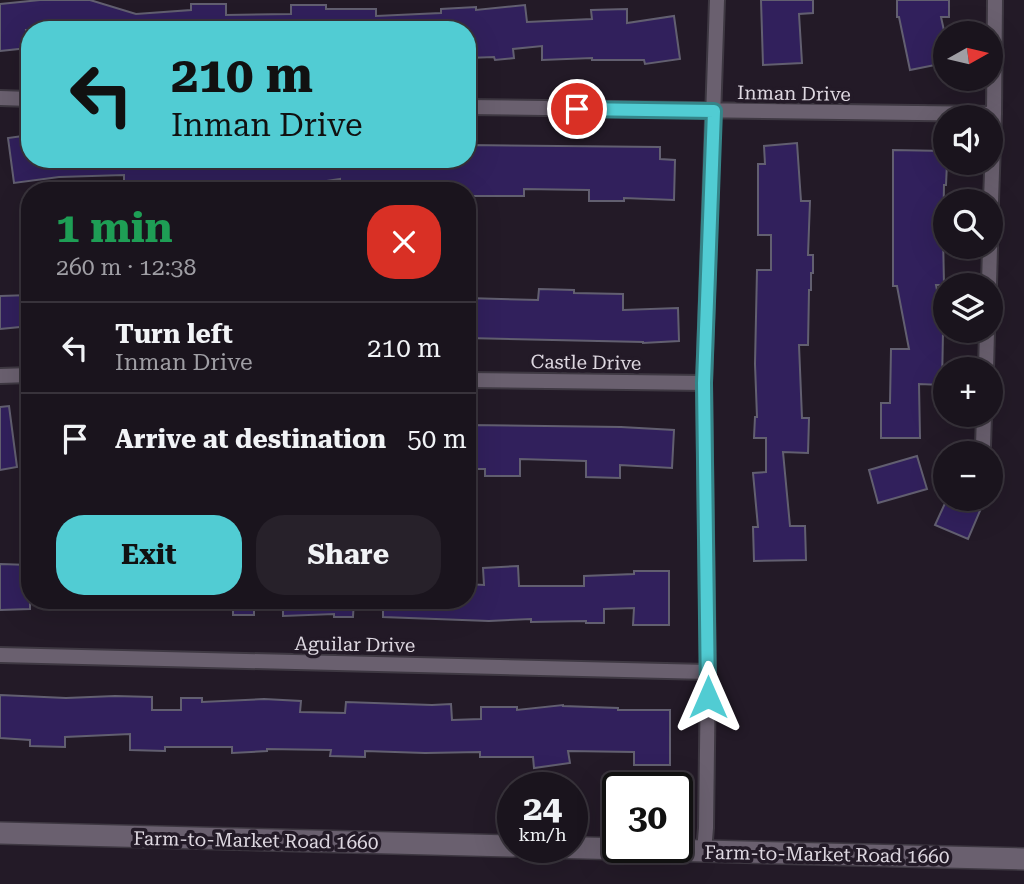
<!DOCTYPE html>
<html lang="en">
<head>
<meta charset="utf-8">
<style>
  :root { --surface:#1a141d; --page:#27212a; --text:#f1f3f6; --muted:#9f9ea4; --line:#38333b; --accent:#51ccd3 }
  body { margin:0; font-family:"Roboto Serif",serif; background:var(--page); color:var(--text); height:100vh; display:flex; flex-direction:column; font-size:26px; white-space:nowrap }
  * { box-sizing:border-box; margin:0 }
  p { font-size:23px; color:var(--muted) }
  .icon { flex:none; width:38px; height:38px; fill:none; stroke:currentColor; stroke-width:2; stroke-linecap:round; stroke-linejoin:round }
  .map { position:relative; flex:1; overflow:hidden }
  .drawer { position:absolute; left:21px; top:182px; width:455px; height:427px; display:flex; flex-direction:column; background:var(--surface); border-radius:28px; box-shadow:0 7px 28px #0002,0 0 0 2px var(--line) }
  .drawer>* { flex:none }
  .guide { position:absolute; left:21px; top:21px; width:455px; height:147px; border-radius:28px; box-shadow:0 7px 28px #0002,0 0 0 2px var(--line); background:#51ccd3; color:#111; overflow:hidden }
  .needle { width:46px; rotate:82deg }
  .tools { position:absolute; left:933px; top:21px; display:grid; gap:14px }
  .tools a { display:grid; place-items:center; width:70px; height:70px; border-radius:50%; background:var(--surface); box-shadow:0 7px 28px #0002,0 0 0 2px var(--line); font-size:35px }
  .speed { position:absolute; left:497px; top:772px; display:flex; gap:14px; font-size:35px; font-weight:700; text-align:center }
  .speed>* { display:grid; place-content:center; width:91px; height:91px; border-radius:50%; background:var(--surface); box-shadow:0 7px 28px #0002,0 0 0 2px var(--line); line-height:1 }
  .speed small { font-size:18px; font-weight:400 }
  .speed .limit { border:4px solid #111; border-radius:10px; background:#fff; color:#111 }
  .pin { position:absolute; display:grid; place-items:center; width:60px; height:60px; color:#fff; margin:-30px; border:4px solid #fff; border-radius:50%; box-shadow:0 2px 7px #0007 }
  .me { position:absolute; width:77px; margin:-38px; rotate:0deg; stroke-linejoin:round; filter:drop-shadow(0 0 5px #0008) }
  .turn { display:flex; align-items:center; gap:24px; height:147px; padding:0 35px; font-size:32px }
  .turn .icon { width:91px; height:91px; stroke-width:2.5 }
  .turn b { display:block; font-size:49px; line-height:60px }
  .round { display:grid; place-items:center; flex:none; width:74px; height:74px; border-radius:28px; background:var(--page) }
  .overview { display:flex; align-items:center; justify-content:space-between; height:119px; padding:0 35px }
  h1 { font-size:42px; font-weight:700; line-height:52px; color:#1e9e55 }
  .button { display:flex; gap:14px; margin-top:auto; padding:14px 35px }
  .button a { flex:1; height:80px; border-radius:28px; background:var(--accent); color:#111; font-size:28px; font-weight:700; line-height:80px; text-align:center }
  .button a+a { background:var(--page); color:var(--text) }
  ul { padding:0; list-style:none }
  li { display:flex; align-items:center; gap:21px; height:91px; padding:0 35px; border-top:2px solid var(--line) }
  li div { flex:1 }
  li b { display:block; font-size:26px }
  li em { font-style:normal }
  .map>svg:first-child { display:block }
</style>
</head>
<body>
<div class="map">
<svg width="1024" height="884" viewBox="0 0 1024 884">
  <rect width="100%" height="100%" fill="#231a27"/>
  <path fill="#31205c" stroke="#625f70" stroke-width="2" d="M40 0H90L136 14 191 10V4H226V15L291 14V5H326V9H376V16L441 13V9L476 7V10L525 5 527 22 592 19 591 10 627 9V23L674 16 680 59 645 64 644 60H592V58L542 60V46L513 49 514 58 495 60 494 57 467 58V30H26L28 48 0 51V4Z
    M761 0H813V13L799 14 802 63 763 65Z
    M897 0H949V17H941L945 35V63L910 70 899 17H897Z
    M30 135V159H467V145L660 147V159L675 160 674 200 624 198V201H589V190L524 189V196H467V191L375 188V191H340V179L268 190 251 191 124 188V175L59 177 14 183 8 138Z
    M797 143 801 201H810L808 255H813V273H811V290H809L808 345H799L802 418H809L808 453 783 452 790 526H805L806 560 754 561 753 527H758L753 473 766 472V438H754L755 417H757L755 364 757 270H771V235H758V164H765L764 146Z
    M893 150 945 151V163H947L946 185H944L943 235 944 285H936L945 331H943L942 385 919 384 920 438H881V403H890L891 349H909L897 286H893Z
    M539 289 574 290V293L623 294V310L678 308 679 341 643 343V342L467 338V298L538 300Z
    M30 295V326L0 329V296Z
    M9 406 17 467 0 470V407Z
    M467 425 621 427 674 430 672 468 620 465V478L586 477V461L520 459V476H485V469H467Z
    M917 456 927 489 878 503 869 470Z
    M947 499H985L968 539 935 525Z
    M0 564 30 565V609L0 610Z
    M518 566 519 586H584V576L634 574V571H669V625H633L634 608 604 609V623H586V621L531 622V619L489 621 383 617V600H467V584L484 585 483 568Z
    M233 600H254V615H233Z
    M283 600H354L353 617H334V614L283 616Z
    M0 695 66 698 115 696 152 697V710H181V698H202V702L264 699 301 701 300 712 345 713 346 702 432 705 451 704 452 720 481 719V707H517V710L563 705V706L618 708V710H670V765H634V752L568 751 570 763 534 768 533 757H480V752L425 753 365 751V757L330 756 331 750 267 749V751L232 753V747H165V751L130 750V734L65 737V747L30 746V740L0 738Z"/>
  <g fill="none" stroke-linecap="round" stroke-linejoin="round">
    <defs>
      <path id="street" d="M0 98 30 99
        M467 107 994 114
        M990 230 994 114 995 0
        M989 285 990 247
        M986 369 987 331
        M0 376 30 375
        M467 380 704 383
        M983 446 984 415
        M0 655 708 672
        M704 851 706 828 708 672 704 383 717 0"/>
      <path id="secondary" d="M0 833 513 846
        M547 847 1024 859"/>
    </defs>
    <use href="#street" stroke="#3e3842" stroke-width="18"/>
    <use href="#secondary" stroke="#3e3842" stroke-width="24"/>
    <use href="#street" stroke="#6a606f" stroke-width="14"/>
    <use href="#secondary" stroke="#6a606f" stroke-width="21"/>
  </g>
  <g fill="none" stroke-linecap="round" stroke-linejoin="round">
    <defs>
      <path id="route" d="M577 109 714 111 704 383 708 697"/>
    </defs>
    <use href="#route" stroke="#358589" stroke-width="18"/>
    <use href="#route" stroke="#51ccd3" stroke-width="12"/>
  </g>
  <g text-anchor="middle" stroke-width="7" stroke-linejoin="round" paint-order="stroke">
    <g font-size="19" fill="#ded8e1" stroke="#231a27">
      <text transform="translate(794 93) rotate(1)" y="7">Inman Drive</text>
      <text transform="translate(586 362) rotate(1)" y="7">Castle Drive</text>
      <text transform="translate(355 644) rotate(1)" y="7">Aguilar Drive</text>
      <text transform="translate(256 840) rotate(1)" y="7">Farm-to-Market Road 1660</text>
      <text transform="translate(827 854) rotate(1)" y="7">Farm-to-Market Road 1660</text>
    </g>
  </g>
</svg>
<div class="tools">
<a><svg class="needle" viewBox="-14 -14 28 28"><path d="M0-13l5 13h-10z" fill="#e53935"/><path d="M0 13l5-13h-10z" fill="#9f9ea4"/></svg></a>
<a><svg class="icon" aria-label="sound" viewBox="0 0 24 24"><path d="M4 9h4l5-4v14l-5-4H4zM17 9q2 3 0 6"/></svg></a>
<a><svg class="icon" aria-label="search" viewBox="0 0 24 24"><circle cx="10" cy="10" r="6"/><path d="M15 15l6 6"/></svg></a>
<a><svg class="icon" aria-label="layers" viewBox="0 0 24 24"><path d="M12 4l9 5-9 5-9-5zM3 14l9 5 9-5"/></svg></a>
<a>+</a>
<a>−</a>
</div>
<div class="speed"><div>24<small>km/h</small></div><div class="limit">30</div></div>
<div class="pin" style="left:577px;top:109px;background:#d93025"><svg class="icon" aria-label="arrive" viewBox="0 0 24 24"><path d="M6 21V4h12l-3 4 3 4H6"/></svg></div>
<svg class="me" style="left:708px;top:697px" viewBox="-20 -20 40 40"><path d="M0-17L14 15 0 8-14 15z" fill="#51ccd3" stroke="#fff" stroke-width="4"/></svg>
<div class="guide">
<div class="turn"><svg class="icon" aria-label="left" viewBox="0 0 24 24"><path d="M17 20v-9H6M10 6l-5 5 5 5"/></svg><div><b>210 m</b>Inman Drive</div></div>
</div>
<section class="drawer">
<div class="overview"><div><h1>1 min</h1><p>260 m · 12:38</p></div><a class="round" style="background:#d93025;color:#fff"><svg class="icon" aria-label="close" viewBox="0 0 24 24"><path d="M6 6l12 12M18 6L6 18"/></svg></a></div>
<ul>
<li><svg class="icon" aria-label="left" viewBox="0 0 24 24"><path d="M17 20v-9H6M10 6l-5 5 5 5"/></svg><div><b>Turn left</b><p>Inman Drive</p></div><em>210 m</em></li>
<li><svg class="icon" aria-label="arrive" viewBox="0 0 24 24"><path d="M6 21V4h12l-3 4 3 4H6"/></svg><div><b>Arrive at destination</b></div><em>50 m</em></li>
</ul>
<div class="button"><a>Exit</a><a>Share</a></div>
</section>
</div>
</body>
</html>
